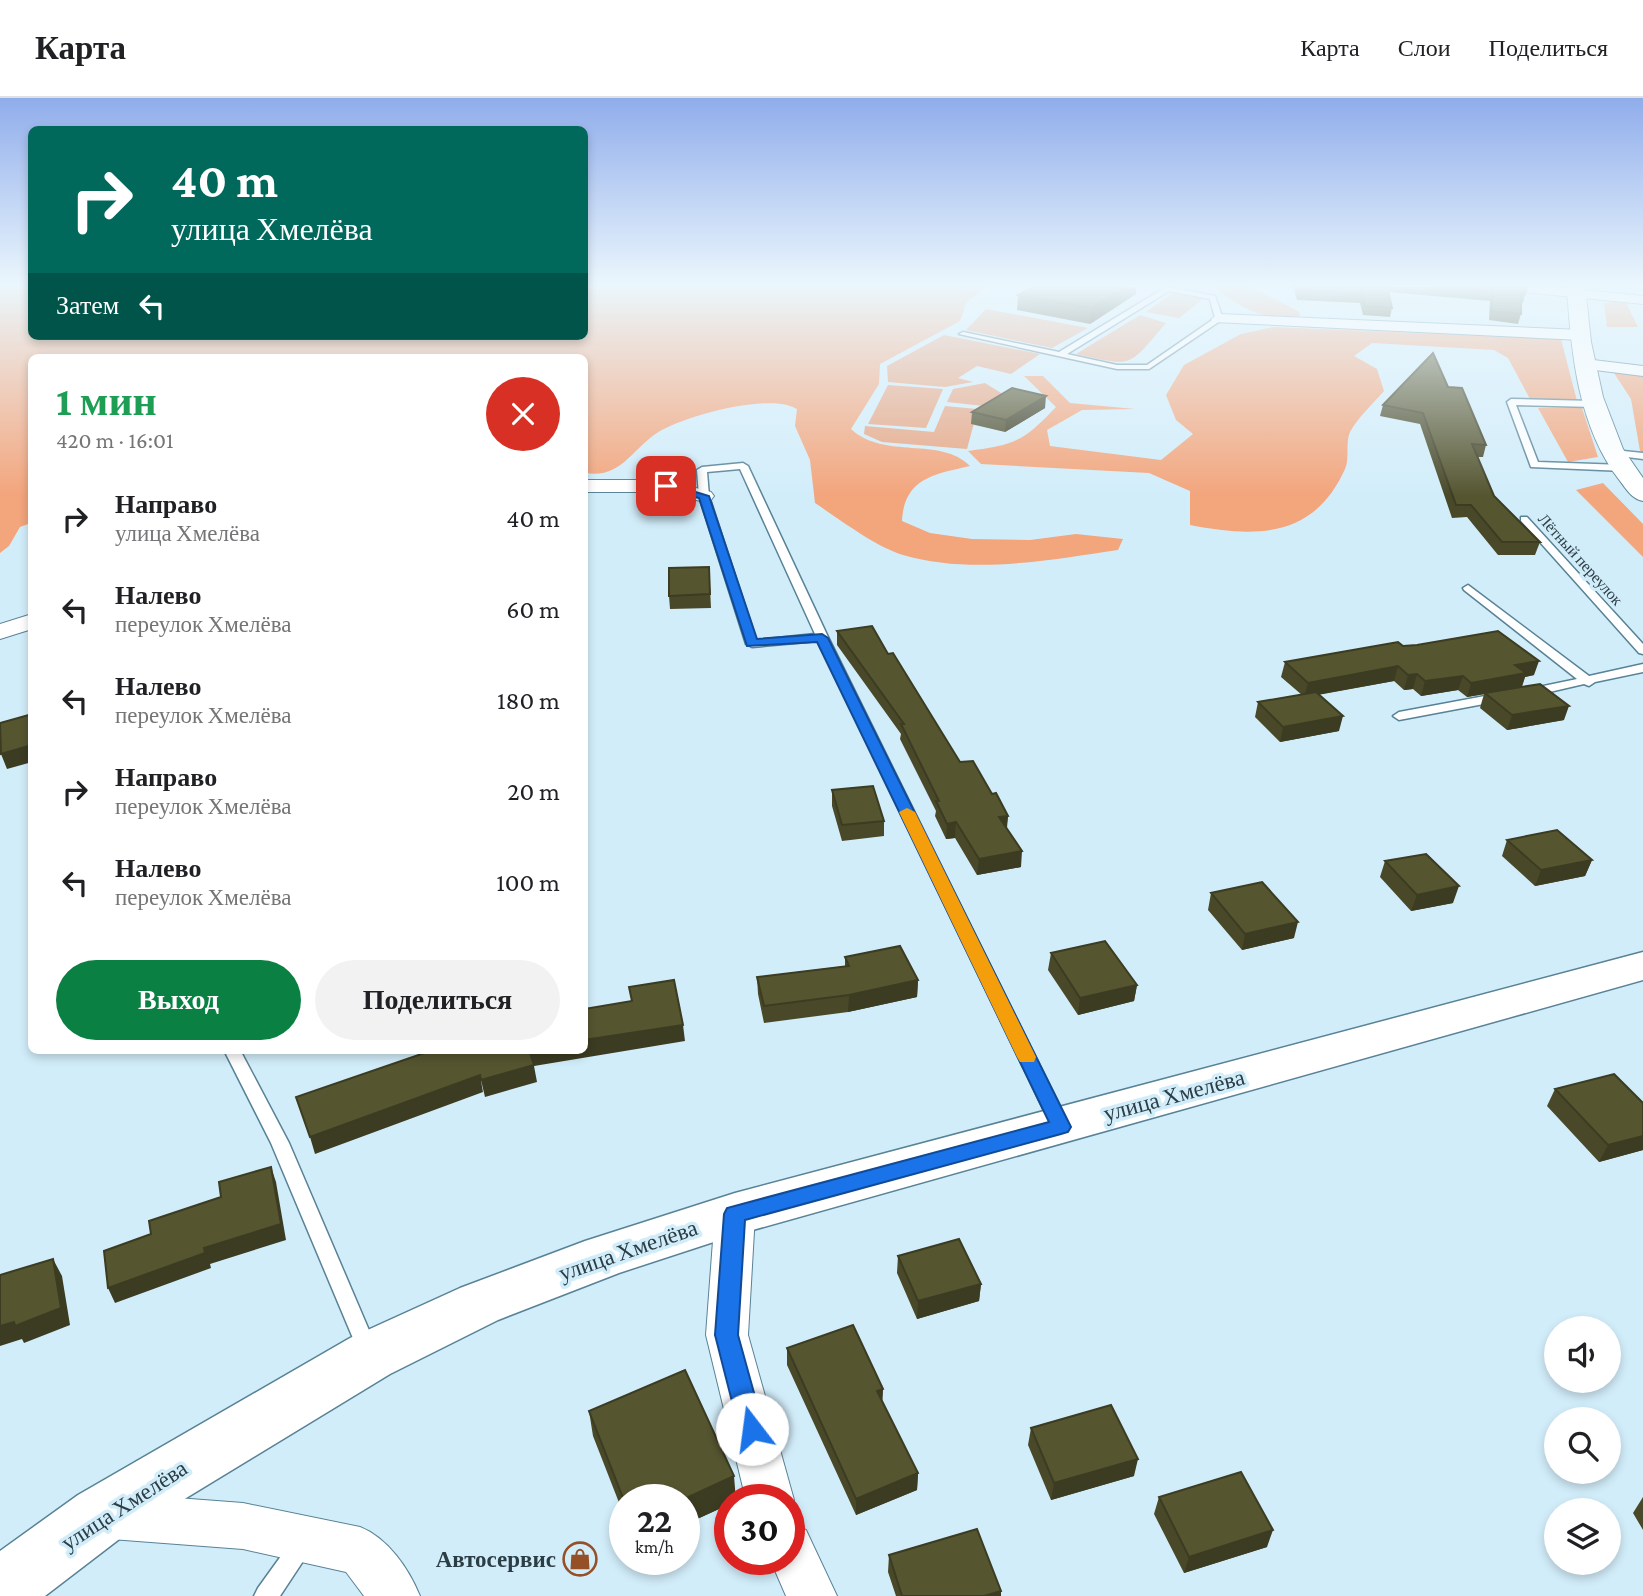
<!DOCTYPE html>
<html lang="ru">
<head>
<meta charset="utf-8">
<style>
  :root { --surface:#fff; --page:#f2f2f2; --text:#202124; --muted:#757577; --line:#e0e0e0; --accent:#0b8043 }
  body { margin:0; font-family:"Crimson Pro",serif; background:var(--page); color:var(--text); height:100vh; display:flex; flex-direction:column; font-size:26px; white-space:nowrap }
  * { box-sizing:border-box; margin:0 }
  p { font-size:23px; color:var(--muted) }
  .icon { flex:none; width:38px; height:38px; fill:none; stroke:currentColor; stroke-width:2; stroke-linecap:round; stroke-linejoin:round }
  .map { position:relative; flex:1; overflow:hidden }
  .drawer { position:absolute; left:28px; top:256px; width:560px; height:700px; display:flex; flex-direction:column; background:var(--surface); border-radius:10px; box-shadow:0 4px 10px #0003 }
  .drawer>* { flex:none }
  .guide { position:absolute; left:28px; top:28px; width:560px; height:214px; border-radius:10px; box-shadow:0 4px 10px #0003; background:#00695c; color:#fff; overflow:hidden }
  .tools { position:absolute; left:1544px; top:1218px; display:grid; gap:14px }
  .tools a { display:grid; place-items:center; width:77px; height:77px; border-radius:50%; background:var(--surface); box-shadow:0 4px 10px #0003; font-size:35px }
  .speed { position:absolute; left:609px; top:1386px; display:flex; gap:14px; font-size:35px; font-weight:700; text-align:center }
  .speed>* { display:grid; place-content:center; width:91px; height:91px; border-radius:50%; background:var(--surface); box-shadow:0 4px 10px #0003; line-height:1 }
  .speed small { font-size:18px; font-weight:400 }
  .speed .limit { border:10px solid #d22; background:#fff; color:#111 }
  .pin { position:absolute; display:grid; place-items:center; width:60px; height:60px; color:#fff; margin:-30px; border-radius:14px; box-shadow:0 4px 10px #0006 }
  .me { position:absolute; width:77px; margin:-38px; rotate:345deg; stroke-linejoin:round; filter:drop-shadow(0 0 5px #0008) }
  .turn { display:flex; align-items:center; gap:24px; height:147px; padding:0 28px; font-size:32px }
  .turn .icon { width:91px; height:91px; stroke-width:2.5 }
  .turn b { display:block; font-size:49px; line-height:60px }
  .then { display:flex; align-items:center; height:66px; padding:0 28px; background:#0003; gap:14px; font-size:26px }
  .round { display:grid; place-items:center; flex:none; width:74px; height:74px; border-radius:37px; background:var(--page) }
  .head { display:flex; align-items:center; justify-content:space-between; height:119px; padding:0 28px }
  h1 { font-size:42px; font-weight:700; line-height:52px; color:#1e9e55 }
  .action { display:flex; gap:14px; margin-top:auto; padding:14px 28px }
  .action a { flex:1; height:80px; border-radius:42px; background:var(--accent); color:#fff; font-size:28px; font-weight:700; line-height:80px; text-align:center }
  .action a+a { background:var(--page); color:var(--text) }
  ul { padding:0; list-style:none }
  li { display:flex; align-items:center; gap:21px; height:91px; padding:0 28px }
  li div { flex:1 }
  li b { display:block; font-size:26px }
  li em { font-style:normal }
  header { display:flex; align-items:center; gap:42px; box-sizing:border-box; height:98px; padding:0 35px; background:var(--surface); border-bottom:2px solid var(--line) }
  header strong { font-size:33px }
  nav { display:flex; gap:38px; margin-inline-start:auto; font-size:24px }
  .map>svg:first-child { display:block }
</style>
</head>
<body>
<header>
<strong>Карта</strong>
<nav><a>Карта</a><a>Слои</a><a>Поделиться</a></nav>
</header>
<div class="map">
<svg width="1643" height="1498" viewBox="0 0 1643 1498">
  <rect width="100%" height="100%" fill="#d2edfa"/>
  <path fill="#e7a481" d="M1174 194 1204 200 1179 220 1146 214Z
    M986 211 1088 230 1052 250 966 232Z
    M1140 217 1166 225C1127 270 1135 269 1076 256Z
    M944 237 1040 256 1011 276 977 268 958 280 973 284 945 289 888 284 887 268Z
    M985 285 1006 298 993 309 947 304 953 291Z
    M888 287 943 291 926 330 868 326Z
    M945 308 988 312 974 325 967 351 882 344 864 336 865 328 934 334Z"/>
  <path fill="#f3a57c" d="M0 189H31L32 238H584L585 189H985L966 205 960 223 880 266 879 286 851 331C884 362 941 338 970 368 935 376 904 380 902 423L930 435 972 441 1030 442 1076 436 1123 441 1118 452C1050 462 971 477 903 457 876 449 839 421 815 405L810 362 795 328 797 311C771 294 683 318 657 335 632 351 621 381 585 375L584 259H32L31 425 20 429 9 448 0 455Z
    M1214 189H1252L1299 214 1300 218C1265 224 1241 210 1214 189Z
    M1625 203 1638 229H1607L1604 205Z
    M1273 229 1561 241 1577 303 1530 301 1508 260 1494 252 1372 245 1354 258 1377 271 1384 293C1374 305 1358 319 1350 334 1345 345 1350 360 1345 371 1314 440 1257 440 1190 427V393L1149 375 981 366 968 353C1014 347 1023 344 1056 309L1024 278H1043L1070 305 1135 311 1082 312 1047 332 1050 348 1161 362 1193 336 1176 322 1166 297 1184 267 1241 236Z
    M1612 272 1643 275V354L1640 353 1631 301Z
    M1538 310H1582L1598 359 1568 364Z
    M1603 385 1643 426V459L1576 392Z"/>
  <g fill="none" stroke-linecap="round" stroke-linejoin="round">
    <defs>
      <path id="service" d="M1166 189 1215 198 1223 221 1149 271H1117L959 236 963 234 1059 254ZM1169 193 1210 201 1215 220 1147 267H1117L1067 256Z
        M1511 301 1593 303 1597 306 1593 309 1516 307 1538 364 1624 367 1629 370 1624 373 1531 369 1507 304Z
        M1614 352 1643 355V361L1611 357 1610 355Z
        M743 365 748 368 828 539 1069 1027 1066 1032 1060 1034 1054 1032 1051 1027 818 543 752 549 746 546 699 398 697 372 702 369ZM740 371 815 536 756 542 709 398 707 374Z
        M1521 419H1527L1643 546V556L1639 555 1521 423Z
        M1468 487 1589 578 1643 566V574L1595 584 1589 588 1584 586 1528 599 1524 598 1522 595 1524 592 1577 581 1464 492 1463 490Z
        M1501 595 1507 599 1505 602 1399 622 1393 618 1399 614Z
        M224 952H240L289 1045 377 1251 374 1257 367 1260 360 1257 271 1045Z
        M302 1437 310 1440 313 1448 280 1498H254L258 1490 294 1440Z"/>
      <path id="minor" d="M1508 189H1556L1643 198V206L1515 193Z
        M1219 216 1581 232 1589 237 1581 242 1214 224 1211 221Z
        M1585 261 1643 268V278L1579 270 1577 266 1579 262Z
        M584 382H666L711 394 714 398 711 402 704 404 666 394H584Z
        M32 516V531L0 541V526Z
        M735 1100 749 1105 755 1116 748 1237 794 1402 789 1412V1402H746L706 1237 715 1116 721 1105Z
        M111 1395 243 1405 360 1429C388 1440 409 1471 420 1498H364L346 1474 243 1451 111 1441 94 1434 87 1418 94 1402Z
        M789 1425 806 1432 837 1498H786L770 1461H789Z"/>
      <path id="tertiary" d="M1567 189H1585L1591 244 1603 299 1623 351 1643 380V403C1632 401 1627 392 1620 383 1578 329 1571 255 1567 189Z"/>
      <path id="secondary" d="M1643 854V882L735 1137 619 1175 498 1222 390 1276 122 1439 45 1498H0V1453L78 1397 350 1240 460 1190 585 1143 735 1095Z"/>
    </defs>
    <use href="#service" stroke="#588296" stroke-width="3"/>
    <use href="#minor" stroke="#588296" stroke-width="2"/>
    <use href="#tertiary" stroke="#588296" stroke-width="2"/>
    <use href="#secondary" stroke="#588296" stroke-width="3"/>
    <use href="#service" fill="#fff" fill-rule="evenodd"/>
    <use href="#minor" fill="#fff" fill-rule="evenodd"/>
    <use href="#tertiary" fill="#fff" fill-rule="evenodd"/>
    <use href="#secondary" fill="#fff" fill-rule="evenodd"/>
  </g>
  <path fill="#494929" d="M1033 189H1138L1136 190V196L1090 226 1017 212 1018 197Z
    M1293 189H1527L1523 205H1521V216L1518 226 1489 222 1490 203 1388 194 1392 210 1390 219 1363 217 1360 205 1297 202Z
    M1448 289 1486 347 1483 359H1477L1494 398 1540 444 1535 457H1498L1467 419 1452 420 1420 326 1380 318 1383 307Z
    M1045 310 1005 334 971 326 972 314Z
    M709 469 711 510 670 511 669 498Z
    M837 533 888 556 960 664 992 696 1008 718 1007 730 1021 769 977 777 955 740 946 741 935 718 936 713 900 641 901 636 837 547Z
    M1403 548 1534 577 1525 579 1522 589 1564 622 1507 632 1480 610 1484 596 1467 599 1458 592 1421 598 1413 591 1404 592 1394 583 1318 597 1339 633 1280 644 1255 619 1258 604 1302 597 1281 579 1285 564Z
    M832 692 884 723V738L842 743 832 708Z
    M1507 742 1592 762 1585 778 1535 788 1502 758Z
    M1385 763 1453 805 1411 813 1380 779Z
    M1211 795 1294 840 1242 852 1208 812Z
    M1051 855 1137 887 1134 903 1078 917 1048 872Z
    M845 859 918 882 917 899 848 914 764 925 758 896 757 879 845 868Z
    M1555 991 1643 1005V1052L1599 1064 1547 1008Z
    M898 1158 981 1186 979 1203 917 1221 897 1175Z
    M787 1250 883 1291 882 1304 918 1375 917 1392 856 1417 787 1267Z
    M589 1313 730 1406 684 1427V1402H625V1420L593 1338Z
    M1031 1330 1134 1378 1051 1402 1028 1347Z
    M1159 1399 1267 1449 1184 1475 1154 1416Z
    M1643 1399V1432L1633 1415Z
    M889 1457 1001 1498H896L888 1474Z"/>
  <path fill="#3c3c22" d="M1125 189H1138L1136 190V196L1090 226 1091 210Z
    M1046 298 1045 310 1005 334 1006 322Z
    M1539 563 1534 577 1525 579 1521 590 1467 599 1471 585 1515 567Z
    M1398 568 1394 583 1304 599 1308 585Z
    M1417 576 1413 591 1404 592 1408 577Z
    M1463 578 1458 592 1421 598 1425 583Z
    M1569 608 1564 622 1507 632 1512 617Z
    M1343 618 1339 633 1280 644 1283 629Z
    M32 647V664L7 671 1 656Z
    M1008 718 1006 733 999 719Z
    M956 724 955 740 946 741 947 726Z
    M1022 753 1021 769 977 777 979 761Z
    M1592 762 1585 778 1535 788 1541 772Z
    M1459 788 1453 805 1411 813 1417 797Z
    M1298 824 1294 840 1242 852 1245 836Z
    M918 882 917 899 848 914 849 897Z
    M1137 887 1134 903 1078 917 1080 900Z
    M683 927 685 943 534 968 537 984 485 999 481 982 528 952H584V942Z
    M480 977 483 994 315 1056 310 1039Z
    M1643 1038V1052L1599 1064 1608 1047Z
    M271 1069 276 1084 286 1142 210 1166 211 1170 115 1205 108 1190 204 1150Z
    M53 1161 62 1178 70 1227 24 1245 22 1241 0 1248V1228Z
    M981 1186 979 1203 917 1221 918 1203Z
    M883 1291 882 1308 877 1293Z
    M1138 1361 1134 1378 1051 1402 1054 1385Z
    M918 1375 917 1392 856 1417V1401Z
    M734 1378 736 1402H730V1406L684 1427V1402H682Z
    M1273 1432 1267 1449 1184 1475 1189 1459Z
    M1001 1493V1498H984Z"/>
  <path fill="#555530" stroke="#3c3c22" stroke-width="2" d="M1033 189H1125L1091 210 1018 197Z
    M1298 189H1387L1392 210 1365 208 1362 196 1299 192Z
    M1434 189H1527L1525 196 1521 195V216L1491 213 1493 194Z
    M1433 255 1448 289 1462 290 1486 347 1472 346 1494 398 1540 444H1502L1471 407H1456L1423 315 1383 307Z
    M1012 290 1046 298 1006 322 972 314Z
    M709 469 710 496 669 498V470Z
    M872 528 888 556 893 555 960 664 973 663 992 696 996 695 1008 718 999 719 1022 753 979 761 956 724 947 726 936 703H939L901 626H904L837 533Z
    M1498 533 1539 563 1515 567 1526 575 1471 585 1463 578 1425 583 1417 576 1408 577 1398 568 1308 585 1285 564 1398 544 1403 548 1417 547Z
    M1540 586 1569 608 1512 617 1485 595Z
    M1316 594 1343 618 1283 629 1258 604Z
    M32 616V647L1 656 0 625Z
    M873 688 884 723 842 727 832 692Z
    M1557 732 1592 762 1541 772 1507 742Z
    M1426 756 1459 788 1417 797 1385 763Z
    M1262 784 1298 824 1245 836 1211 795Z
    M1105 843 1137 887 1080 900 1051 855Z
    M900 848 918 882 849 897 764 908 757 879 849 868 845 859Z
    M674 882 683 927 584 942V911L632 903 629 889Z
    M433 952H529L534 967 481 982 480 977 310 1039 296 999Z
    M1614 976 1643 1005V1038L1608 1047 1555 991Z
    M271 1069 281 1126 204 1150 205 1155 108 1190 104 1153 151 1136 149 1123 221 1099 219 1084Z
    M959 1141 981 1186 918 1203 898 1158Z
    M53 1161 61 1210 15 1228 14 1224 0 1228V1177Z
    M853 1227 883 1291 877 1293 918 1375 856 1401 787 1250Z
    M685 1272 734 1378 682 1402H625V1405L589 1313Z
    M1111 1307 1138 1361 1054 1385 1031 1330Z
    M1241 1374 1273 1432 1189 1459 1159 1399Z
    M977 1431 1001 1493 984 1498H902L889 1457Z"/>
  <linearGradient id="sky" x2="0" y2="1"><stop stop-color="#90adeb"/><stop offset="0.47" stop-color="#ebf7fd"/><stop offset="1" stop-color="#ebf7fd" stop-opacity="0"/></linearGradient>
  <rect width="1643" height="398" fill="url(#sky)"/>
  <path fill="#1a73e8" stroke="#114b97" stroke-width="2" d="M666 385 709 398 757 541 822 536 828 540 1071 1029 1068 1034 1061 1036 745 1122 738 1237 764 1331 760 1339 752 1342 743 1339 739 1331 715 1237 724 1116 727 1110 1049 1024 817 544 747 548 699 400 662 391V386Z"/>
  <path fill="#f59e0b" d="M907 710 915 714 1036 959 1034 964H1020L1017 959 899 714Z"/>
  <defs>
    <symbol id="shop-ring" viewBox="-11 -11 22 22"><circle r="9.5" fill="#d2edfa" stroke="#955027" stroke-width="1.5"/><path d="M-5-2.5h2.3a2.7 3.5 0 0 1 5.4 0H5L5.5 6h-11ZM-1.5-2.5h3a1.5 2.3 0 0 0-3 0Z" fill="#955027"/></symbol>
  </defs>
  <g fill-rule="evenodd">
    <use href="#shop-ring" x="561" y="1442" width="38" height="38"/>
  </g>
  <g text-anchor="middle" stroke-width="7" stroke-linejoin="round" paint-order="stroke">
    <g font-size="16" fill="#2b3d45" stroke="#d2edfa">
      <text transform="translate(1581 461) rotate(48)" y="6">Лётный переулок</text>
    </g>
    <g font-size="23" fill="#2b3d45" stroke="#d2edfa">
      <text transform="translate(1174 997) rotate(-15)" y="8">улица Хмелёва</text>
      <text transform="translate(628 1152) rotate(-19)" y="8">улица Хмелёва</text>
      <text transform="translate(124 1407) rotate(-33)" y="8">улица Хмелёва</text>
    </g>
    <g font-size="23" font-weight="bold" fill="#2b3d45" stroke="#d2edfa" text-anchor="end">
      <text x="556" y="1469">Автосервис</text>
    </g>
  </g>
</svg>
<div class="tools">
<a><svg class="icon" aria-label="sound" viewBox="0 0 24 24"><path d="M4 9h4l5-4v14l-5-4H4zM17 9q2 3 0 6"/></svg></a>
<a><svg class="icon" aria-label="search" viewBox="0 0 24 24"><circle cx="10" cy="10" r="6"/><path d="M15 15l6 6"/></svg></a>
<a><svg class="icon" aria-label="layers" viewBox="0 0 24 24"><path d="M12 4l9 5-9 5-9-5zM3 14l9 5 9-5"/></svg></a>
</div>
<div class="speed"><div>22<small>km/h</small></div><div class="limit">30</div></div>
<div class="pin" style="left:666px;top:388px;background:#d93025"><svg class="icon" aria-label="arrive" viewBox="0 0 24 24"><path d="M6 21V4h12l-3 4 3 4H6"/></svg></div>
<svg class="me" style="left:752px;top:1331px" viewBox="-20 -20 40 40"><circle r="19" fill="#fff"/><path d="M0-13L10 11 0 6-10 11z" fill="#1a73e8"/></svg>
<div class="guide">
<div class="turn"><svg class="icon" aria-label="right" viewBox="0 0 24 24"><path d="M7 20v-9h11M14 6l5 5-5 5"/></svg><div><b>40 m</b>улица Хмелёва</div></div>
<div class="then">Затем<svg class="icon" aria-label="left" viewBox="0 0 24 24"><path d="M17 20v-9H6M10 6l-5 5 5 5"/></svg></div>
</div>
<section class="drawer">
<div class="head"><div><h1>1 мин</h1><p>420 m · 16:01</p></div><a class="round" style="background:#d93025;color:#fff"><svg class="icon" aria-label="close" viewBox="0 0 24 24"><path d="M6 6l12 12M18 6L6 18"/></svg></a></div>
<ul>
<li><svg class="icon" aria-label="right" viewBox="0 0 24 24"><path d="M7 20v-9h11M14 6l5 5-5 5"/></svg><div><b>Направо</b><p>улица Хмелёва</p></div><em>40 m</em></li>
<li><svg class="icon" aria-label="left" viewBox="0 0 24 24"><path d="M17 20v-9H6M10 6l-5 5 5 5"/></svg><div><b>Налево</b><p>переулок Хмелёва</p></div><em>60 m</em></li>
<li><svg class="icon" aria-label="left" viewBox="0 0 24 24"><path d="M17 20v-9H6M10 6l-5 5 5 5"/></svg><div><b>Налево</b><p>переулок Хмелёва</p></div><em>180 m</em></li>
<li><svg class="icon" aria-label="right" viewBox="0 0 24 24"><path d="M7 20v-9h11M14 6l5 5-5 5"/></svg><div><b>Направо</b><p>переулок Хмелёва</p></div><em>20 m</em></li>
<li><svg class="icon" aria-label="left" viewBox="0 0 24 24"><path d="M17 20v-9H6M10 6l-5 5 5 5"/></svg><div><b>Налево</b><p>переулок Хмелёва</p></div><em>100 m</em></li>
</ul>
<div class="action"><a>Выход</a><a>Поделиться</a></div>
</section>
</div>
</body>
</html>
